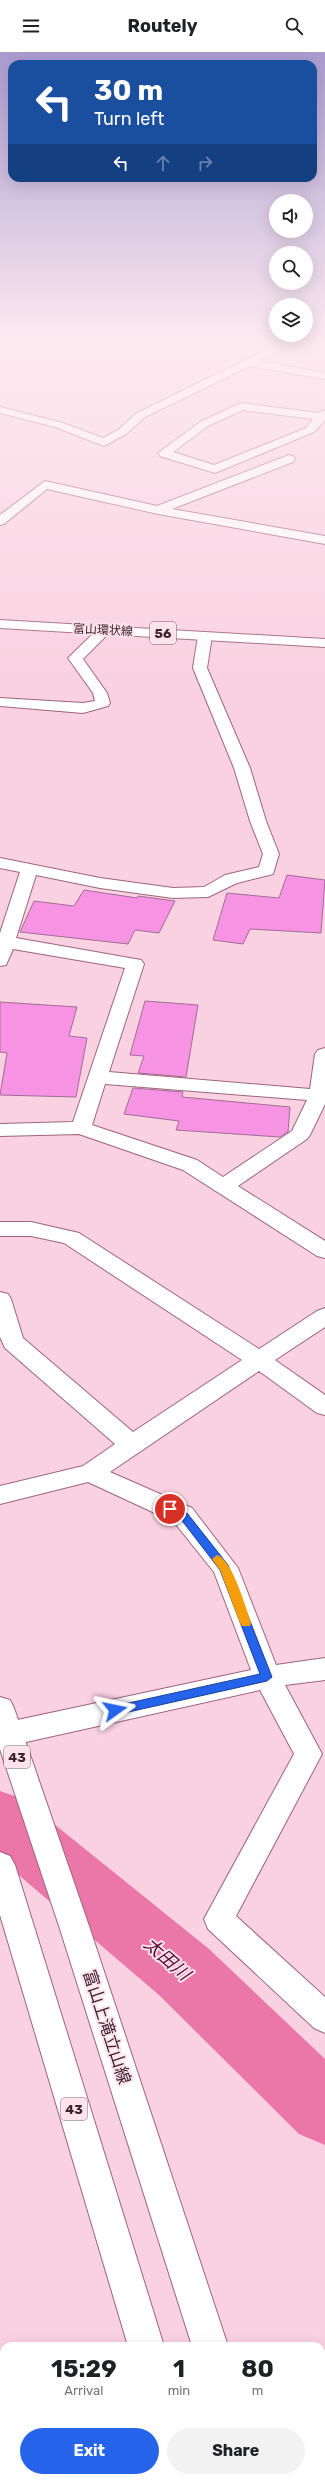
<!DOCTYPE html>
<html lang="en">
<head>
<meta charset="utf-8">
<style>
  :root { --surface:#fff; --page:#f2f2f2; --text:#202124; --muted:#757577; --accent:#2563eb }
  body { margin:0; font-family:Rubik,"Noto Sans JP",sans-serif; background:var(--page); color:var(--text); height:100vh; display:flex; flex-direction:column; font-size:15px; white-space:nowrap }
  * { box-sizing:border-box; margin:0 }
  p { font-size:13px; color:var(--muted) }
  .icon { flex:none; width:22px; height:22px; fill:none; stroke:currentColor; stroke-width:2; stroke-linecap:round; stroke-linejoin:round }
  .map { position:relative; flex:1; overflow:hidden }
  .drawer { position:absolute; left:0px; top:2290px; width:325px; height:140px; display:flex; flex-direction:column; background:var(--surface); border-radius:12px 12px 0 0; box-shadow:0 4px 16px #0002 }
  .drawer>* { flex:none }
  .hud { position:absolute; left:8px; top:8px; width:309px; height:122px; border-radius:12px; box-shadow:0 4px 16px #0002; background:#1a4fa0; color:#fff; overflow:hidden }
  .buttons { position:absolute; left:269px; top:142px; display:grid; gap:8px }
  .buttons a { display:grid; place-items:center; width:44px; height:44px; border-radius:50%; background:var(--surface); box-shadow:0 4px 16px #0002; font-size:20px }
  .pin { position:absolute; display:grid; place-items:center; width:34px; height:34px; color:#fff; margin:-17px; border:2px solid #fff; border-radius:50%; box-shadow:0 1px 4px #0007 }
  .me { position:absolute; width:44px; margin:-22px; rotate:78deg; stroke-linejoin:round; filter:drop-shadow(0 0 3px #0008) }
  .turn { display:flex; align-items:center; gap:14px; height:84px; padding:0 20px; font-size:18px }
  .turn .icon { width:52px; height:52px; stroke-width:2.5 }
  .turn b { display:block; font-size:28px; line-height:34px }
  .lanes { display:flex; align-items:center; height:38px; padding:0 20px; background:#0003; justify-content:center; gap:20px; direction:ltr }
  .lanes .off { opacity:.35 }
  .eta { display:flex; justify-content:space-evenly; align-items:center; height:68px; text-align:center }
  .eta b { font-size:24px; font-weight:700; line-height:28px }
  .primary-button { display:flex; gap:8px; margin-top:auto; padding:8px 20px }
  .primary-button a { flex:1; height:46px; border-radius:24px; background:var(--accent); color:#fff; font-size:16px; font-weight:700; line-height:46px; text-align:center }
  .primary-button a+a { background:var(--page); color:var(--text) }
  header { display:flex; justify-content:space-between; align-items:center; height:52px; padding:0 20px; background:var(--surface); font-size:18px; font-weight:700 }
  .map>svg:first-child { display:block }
</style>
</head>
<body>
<header><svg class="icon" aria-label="menu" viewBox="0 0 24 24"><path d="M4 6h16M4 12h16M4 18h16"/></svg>Routely<svg class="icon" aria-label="search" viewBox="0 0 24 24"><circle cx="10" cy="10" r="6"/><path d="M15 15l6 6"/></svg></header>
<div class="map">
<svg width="325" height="2430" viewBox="0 0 325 2430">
  <rect width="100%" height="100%" fill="#fad1e0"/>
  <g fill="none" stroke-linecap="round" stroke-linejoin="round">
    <path fill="#eb76a8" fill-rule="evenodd" d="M0 1739 23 1747 209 1897 325 2007V2093L299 2082 159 1943 0 1807Z"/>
  </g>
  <path fill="#f694e3" stroke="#9f6e95" d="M287 823 325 828 321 881 250 877 243 892 213 888 227 841 279 846Z
    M84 838 137 846 138 844 175 849 159 881 135 878 128 892 20 880 34 849 74 854Z
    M145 949 198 953 186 1025 138 1021 144 1004 130 1003Z
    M0 950 77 955 69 984 87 986 76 1045 0 1043 7 1001 0 1000Z
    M133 1036 183 1040 182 1045 290 1055 288 1080 280 1085 176 1078 179 1069 124 1062Z"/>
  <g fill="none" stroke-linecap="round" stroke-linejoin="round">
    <defs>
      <path id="minor" d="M284 289H298L259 309 325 321V327L250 314 145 365 126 382 104 394 55 375 0 361V355L63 371 103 386 118 378 137 361Z
        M241 351 319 361 325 358V368L314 380 215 421 160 404 158 401 200 370ZM243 358 313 367 306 376 214 413 173 400 208 374Z
        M289 403 293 404 295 407 293 410 172 457 325 484V492L158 462 47 437 4 472 0 473V463L45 429 157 454Z
        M105 574 112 578 83 607 107 641 110 651 108 654 83 661 0 654V646L83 651 95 649 93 641 68 606 100 575Z
        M205 580 212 584 207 616 250 716 266 769 279 802 273 822 237 831 208 845 173 846 100 836 36 823 16 886 141 908 144 912 109 1020 310 1037 315 1002 318 998 325 996V1052L310 1083 307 1087 238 1134 325 1189V1206L317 1204 183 1118 79 1082 0 1084V1072L73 1070 125 916 13 897 6 913 0 914V881L20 820 0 816V806L100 826 173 836 204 835 225 823 259 815 263 802 250 769 234 716 193 616 198 584ZM105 1032 307 1048 292 1079 223 1125 197 1108 92 1073Z
        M0 1170H31L79 1181 259 1297 317 1259 325 1256V1275L275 1308 325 1343V1363L317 1361 259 1319 110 1420 192 1456 238 1516 276 1613 325 1606V1628L285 1633 322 1702 236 1864 325 1945V1981L314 1976 208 1877 204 1867 294 1702 260 1638 8 1694 0 1691V1673L8 1670 251 1618 214 1520 174 1470 88 1430 0 1452V1434L83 1414 115 1392 5 1296 0 1285V1240L8 1242 11 1247 23 1286 133 1380 242 1308 64 1191 31 1184H0Z
        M321 2404 325 2405V2430H305L304 2426H321Z
        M212 2426H257L255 2430H210Z"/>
      <path id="major" d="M0 568 325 587V595L0 576Z
        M0 1645 10 1648 14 1656 89 1874 228 2294H192L59 1874 0 1697Z
        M0 1800 10 1804 15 1813 164 2294H128L0 1863Z
        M167 2426H205L207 2430H169Z
        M233 2426H271L272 2430H234Z"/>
    </defs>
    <use href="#minor" stroke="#9f647c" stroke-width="2"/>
    <use href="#major" stroke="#9f647c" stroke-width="2"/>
    <use href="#minor" fill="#fff" fill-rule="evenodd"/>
    <use href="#major" fill="#fff" fill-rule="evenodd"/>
  </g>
  <linearGradient id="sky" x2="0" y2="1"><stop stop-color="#a99bce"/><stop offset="0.46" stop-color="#fdeaf1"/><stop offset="1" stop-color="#fdeaf1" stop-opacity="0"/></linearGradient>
  <rect width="325" height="629" fill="url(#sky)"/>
  <path fill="#2563eb" stroke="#184099" d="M170 1454 187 1461 228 1513 272 1625 267 1629 115 1663 109 1658 115 1654 260 1622 220 1518 180 1466 165 1457Z"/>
  <path fill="#f59e0b" d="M217 1503C232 1507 246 1556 251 1571L250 1574H242L240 1571 220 1518 212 1507Z"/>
  <g text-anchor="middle" stroke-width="4" stroke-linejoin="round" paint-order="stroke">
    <g font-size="12" fill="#3c232d" stroke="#fee2ec">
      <text transform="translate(103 578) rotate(3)" y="4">富山環状線</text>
    </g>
    <g fill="#fee2ec" stroke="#765c66" stroke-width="1">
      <rect x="150" y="570" width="26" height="22" rx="3"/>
      <rect x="4" y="1694" width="26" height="22" rx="3"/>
      <rect x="61" y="2046" width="26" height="22" rx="3"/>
    </g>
    <g font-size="13" font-weight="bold" fill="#3c232d">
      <text x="163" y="586">56</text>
      <text x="17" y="1710">43</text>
      <text x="74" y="2062">43</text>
    </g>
    <g font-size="17" fill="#3c232d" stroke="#fee2ec">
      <text transform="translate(107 1975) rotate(72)" y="6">富山上滝立山線</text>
    </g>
    <g font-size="18" font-style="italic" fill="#540a31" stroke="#fee2ec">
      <text transform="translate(167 1907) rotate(41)" y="6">太田川</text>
    </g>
  </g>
</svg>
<div class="buttons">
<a><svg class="icon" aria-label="sound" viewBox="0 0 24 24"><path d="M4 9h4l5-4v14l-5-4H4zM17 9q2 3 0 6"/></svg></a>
<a><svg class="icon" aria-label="search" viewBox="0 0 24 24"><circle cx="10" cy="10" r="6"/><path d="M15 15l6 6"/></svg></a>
<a><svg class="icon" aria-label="layers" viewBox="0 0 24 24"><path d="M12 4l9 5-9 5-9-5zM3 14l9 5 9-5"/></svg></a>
</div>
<div class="pin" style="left:170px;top:1457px;background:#d93025"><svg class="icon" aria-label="arrive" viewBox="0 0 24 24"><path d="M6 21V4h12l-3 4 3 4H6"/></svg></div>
<svg class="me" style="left:115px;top:1658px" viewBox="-20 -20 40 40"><path d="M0-17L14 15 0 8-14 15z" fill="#2563eb" stroke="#fff" stroke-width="4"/></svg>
<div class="hud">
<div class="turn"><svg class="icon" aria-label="left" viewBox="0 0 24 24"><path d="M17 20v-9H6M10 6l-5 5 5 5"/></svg><div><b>30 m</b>Turn left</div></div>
<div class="lanes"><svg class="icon" aria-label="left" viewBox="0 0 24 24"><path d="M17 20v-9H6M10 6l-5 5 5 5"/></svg><svg class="icon off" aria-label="ahead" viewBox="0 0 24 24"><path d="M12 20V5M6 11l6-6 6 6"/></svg><svg class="icon off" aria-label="right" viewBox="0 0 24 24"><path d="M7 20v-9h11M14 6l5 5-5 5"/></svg></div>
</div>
<section class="drawer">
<div class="eta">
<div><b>15:29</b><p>Arrival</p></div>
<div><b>1</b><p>min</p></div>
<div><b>80</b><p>m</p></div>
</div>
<div class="primary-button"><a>Exit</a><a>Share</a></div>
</section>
</div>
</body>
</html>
